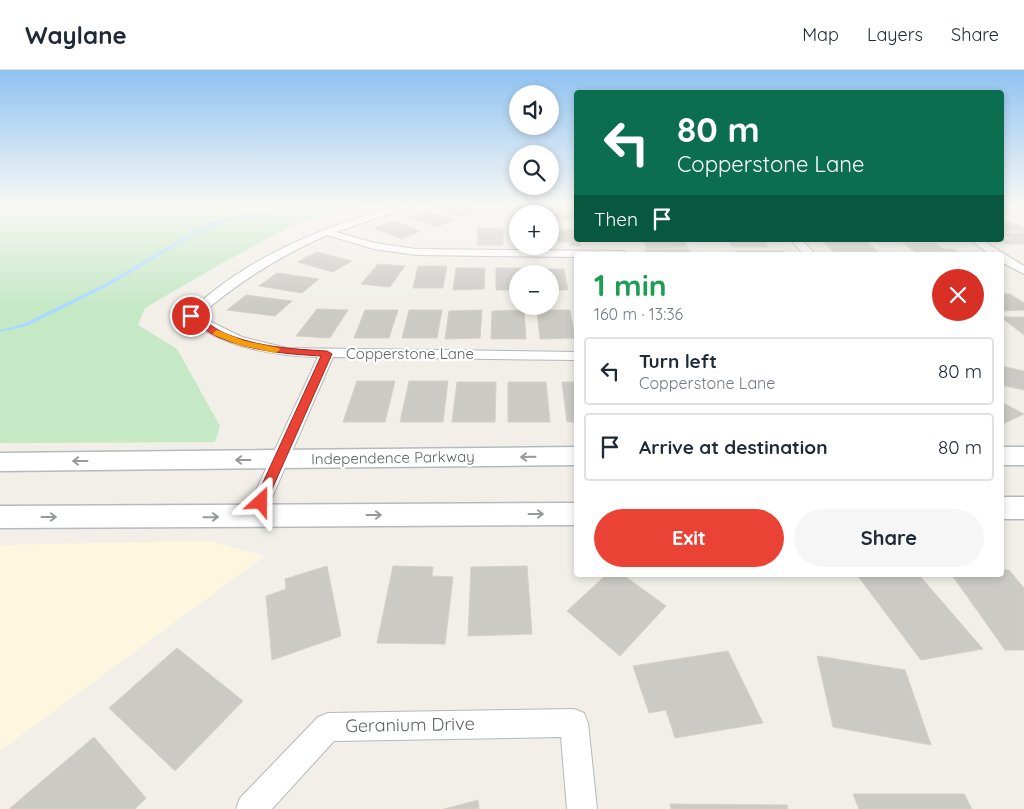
<!DOCTYPE html>
<html lang="en">
<head>
<meta charset="utf-8">
<style>
  :root { --surface:#fff; --page:#f6f6f7; --text:#1f2937; --muted:#747a83; --line:#e0e1e3; --accent:#ea4335 }
  body { margin:0; font-family:Quicksand,sans-serif; background:var(--page); color:var(--text); height:100vh; display:flex; flex-direction:column; font-size:19px; white-space:nowrap }
  * { box-sizing:border-box; margin:0 }
  p { font-size:16px; color:var(--muted) }
  .icon { flex:none; width:28px; height:28px; fill:none; stroke:currentColor; stroke-width:2; stroke-linecap:round; stroke-linejoin:round }
  .map { position:relative; flex:1; overflow:hidden }
  .sheet { position:absolute; left:574px; top:182px; width:430px; height:325px; display:flex; flex-direction:column; background:var(--surface); border-radius:5px; box-shadow:0 2px 8px #0003 }
  .sheet>* { flex:none }
  .guide { position:absolute; left:574px; top:20px; width:430px; height:152px; border-radius:5px; box-shadow:0 2px 8px #0003; background:#0b6e4f; color:#fff; overflow:hidden }
  .fabs { position:absolute; left:509px; top:15px; display:grid; gap:10px }
  .fabs a { display:grid; place-items:center; width:50px; height:50px; border-radius:50%; background:var(--surface); box-shadow:0 2px 8px #0003; font-size:25px }
  .pin { position:absolute; display:grid; place-items:center; width:42px; height:42px; color:#fff; margin:-21px; border:2px solid #fff; border-radius:50%; box-shadow:0 1px 5px #0007 }
  .me { position:absolute; width:55px; margin:-28px; rotate:24deg; stroke-linejoin:round; filter:drop-shadow(0 0 4px #0008) }
  .turn { display:flex; align-items:center; gap:18px; height:105px; padding:0 20px; font-size:22px }
  .turn .icon { width:65px; height:65px; stroke-width:2.5 }
  .turn b { display:block; font-size:35px; line-height:42px }
  .then { display:flex; align-items:center; height:48px; padding:0 20px; background:#0003; gap:10px; font-size:19px }
  .round { display:grid; place-items:center; flex:none; width:52px; height:52px; border-radius:26px; background:var(--page) }
  .overview { display:flex; align-items:center; justify-content:space-between; height:85px; padding:0 20px }
  h1 { font-size:30px; font-weight:700; line-height:38px; color:#1e9e55 }
  .button { display:flex; gap:10px; margin-top:auto; padding:10px 20px }
  .button a { flex:1; height:58px; border-radius:30px; background:var(--accent); color:#fff; font-size:20px; font-weight:700; line-height:58px; text-align:center }
  .button a+a { background:var(--page); color:var(--text) }
  ul { padding:0; list-style:none }
  li { display:flex; align-items:center; gap:15px; height:68px; margin:0 10px 8px; padding:0 10px; border:2px solid var(--line); border-radius:5px }
  li div { flex:1 }
  li b { display:block; font-size:19px }
  li em { font-style:normal }
  header { display:flex; align-items:center; gap:30px; box-sizing:border-box; height:70px; padding:0 25px; background:var(--surface); border-bottom:1px solid var(--line) }
  header strong { font-size:24px }
  nav { display:flex; gap:28px; margin-inline-start:auto; font-size:18px }
  .map>svg:first-child { display:block }
</style>
</head>
<body>
<header>
<strong>Waylane</strong>
<nav><a>Map</a><a>Layers</a><a>Share</a></nav>
</header>
<div class="map">
<svg width="1024" height="739" viewBox="0 0 1024 739">
  <rect width="100%" height="100%" fill="#f1efe8"/>
  <path fill="#fef7e0" d="M209 471 265 486 0 681V475Z"/>
  <path fill="#c5e8c5" d="M0 134H371L334 141 291 156 217 196 145 238 138 255 177 279 220 356 215 372 0 373Z"/>
  <g fill="none" stroke-linecap="round" stroke-linejoin="round">
    <path fill="#aadaff" fill-rule="evenodd" d="M309 134H315L224 152 195 164 112 214 27 256 0 262V260L23 254 108 212 193 162 222 150Z"/>
  </g>
  <path fill="#cccac5" stroke="#d6d1c6" d="M446 134H455L479 140 463 147 434 139Z
    M543 134H576V139L549 140 548 138H545Z
    M425 141 455 149 438 157 408 148Z
    M538 141H576V151L550 149V144H538Z
    M394 151 421 161 402 169 374 158Z
    M1001 151H1009L1024 158V161H1001Z
    M478 158H503V175H477Z
    M555 160H576V170L590 171H579L581 176H570L569 172H558Z
    M1002 163H1024V174H1006L999 170 1012 169Z
    M653 170H683L688 177 647 178 644 172H654Z
    M727 170H770V171H764L769 177H733Z
    M823 172H867L880 183H835Z
    M903 173H935L944 179H954L962 185H919Z
    M645 179H688L692 185H648Z
    M735 181H783L787 185H739Z
    M317 182 352 191 333 202 297 192Z
    M378 194 405 196 390 217 361 214Z
    M418 196H447L443 218H413Z
    M456 198H485L484 219 453 220Z
    M496 198H525V204H518V220H496Z
    M535 199H564L568 220H550V204H536Z
    M277 203 319 209 302 223 259 216Z
    M1001 224H1010L1024 233V240L1001 241Z
    M246 225 292 231 275 246 227 240Z
    M317 239 348 240 330 268 296 266Z
    M365 240H398L389 268H354Z
    M409 240H442L437 268H402Z
    M482 240 480 268 445 269 449 241Z
    M524 240 526 269H491L492 241Z
    M537 240H570L575 268 540 269Z
    M1001 247H1024V265Z
    M1001 296 1024 301V320L1001 315Z
    M357 311H395L385 352H343Z
    M409 311H448L443 352H400Z
    M457 312H496L495 352H452Z
    M508 312H546L550 352H508Z
    M562 312H576V352H567Z
    M1001 332 1024 344 1001 355Z
    M327 496 341 566 272 590 266 526 286 519 285 509Z
    M393 496 433 497 432 506 453 507 445 574 377 573Z
    M527 496 532 564 468 566 471 497Z
    M1001 500H1009L1024 518V580H1005L952 505H1001Z
    M606 505H623L666 536 620 586 567 541Z
    M857 505H919L983 579 921 590Z
    M177 578 243 631 175 701 109 638Z
    M728 581 763 653 675 668 666 640 649 643 633 596Z
    M817 586 905 600 931 675 833 657Z
    M94 667 146 728 135 739H9Z
    M853 724H964L972 739H859Z
    M478 730 479 739H444Z
    M670 734 787 735 788 739H671Z"/>
  <g fill="none" stroke-linecap="round" stroke-linejoin="round">
    <defs>
      <path id="street" d="M404 134H418L336 162 375 173 416 179 623 181 628 184 576 185V187L416 185 374 179 327 165C280 186 238 212 199 246L242 267 287 278 576 282V290L333 287 264 446 261 451 254 454 247 451 244 446 318 287C278 286 240 280 203 260 197 256 189 253 184 247 192 236 206 228 216 219 272 176 337 153 404 134Z
        M791 170H802L816 185H804Z
        M970 170H982L1024 196V204L1001 192V185H991Z
        M574 639 584 643 588 653 597 739H567L561 667 334 671 272 739H236L240 728 318 647 328 643Z"/>
      <path id="secondary" d="M576 377V395L0 401V383Z
        M1001 377H1024V395H1001Z
        M1001 427H1024V449H1001Z
        M576 433V455L0 458V436Z"/>
    </defs>
    <use href="#street" stroke="#b5b8bc" stroke-width="2"/>
    <use href="#secondary" stroke="#b6babf" stroke-width="3"/>
    <use href="#street" fill="#fff" fill-rule="evenodd"/>
    <use href="#secondary" fill="#fff" fill-rule="evenodd"/>
  </g>
  <defs><path id="oneway-shaft" d="M-6 0H5M1.5-3L5.5 0L1.5 3" fill="none" stroke-width="1.6" stroke-linecap="round" stroke-linejoin="round" transform="scale(1.25)"/></defs>
  <g stroke="#979a9d">
    <use href="#oneway-shaft" transform="translate(528 387) rotate(179)"/>
    <use href="#oneway-shaft" transform="translate(243 390) rotate(180)"/>
    <use href="#oneway-shaft" transform="translate(80 391) rotate(180)"/>
    <use href="#oneway-shaft" transform="translate(536 444)"/>
    <use href="#oneway-shaft" transform="translate(374 445)"/>
    <use href="#oneway-shaft" transform="translate(49 447)"/>
    <use href="#oneway-shaft" transform="translate(211 447) rotate(-1)"/>
  </g>
  <linearGradient id="sky" x2="0" y2="1"><stop stop-color="#8fc3f1"/><stop offset="0.57" stop-color="#f9f8f5"/><stop offset="1" stop-color="#f9f8f5" stop-opacity="0"/></linearGradient>
  <rect width="1024" height="237" fill="url(#sky)"/>
  <path fill="#ea4335" stroke="#982c22" d="M191 244C203 248 213 258 224 263 258 277 291 279 327 281L332 284 265 435H256L254 432 321 286C285 284 251 281 218 267 207 262 197 254 188 248L186 246Z"/>
  <path fill="#f59e0b" d="M217 260 245 271 279 278 280 280 275 283 239 275 214 265 213 263Z"/>
  <g text-anchor="middle" stroke-width="4.5" stroke-linejoin="round" paint-order="stroke">
    <g font-size="15" fill="#5f6368" stroke="#fff">
      <text x="410" y="289">Copperstone Lane</text>
      <text transform="translate(393 388) rotate(-1)" y="5">Independence Parkway</text>
    </g>
    <g font-size="18" fill="#5f6368" stroke="#fff">
      <text transform="translate(410 655) rotate(-1)" y="6">Geranium Drive</text>
    </g>
  </g>
</svg>
<div class="fabs">
<a><svg class="icon" aria-label="sound" viewBox="0 0 24 24"><path d="M4 9h4l5-4v14l-5-4H4zM17 9q2 3 0 6"/></svg></a>
<a><svg class="icon" aria-label="search" viewBox="0 0 24 24"><circle cx="10" cy="10" r="6"/><path d="M15 15l6 6"/></svg></a>
<a>+</a>
<a>−</a>
</div>
<div class="pin" style="left:191px;top:246px;background:#d93025"><svg class="icon" aria-label="arrive" viewBox="0 0 24 24"><path d="M6 21V4h12l-3 4 3 4H6"/></svg></div>
<svg class="me" style="left:261px;top:432px" viewBox="-20 -20 40 40"><path d="M0-17L14 15 0 8-14 15z" fill="#ea4335" stroke="#fff" stroke-width="4"/></svg>
<div class="guide">
<div class="turn"><svg class="icon" aria-label="left" viewBox="0 0 24 24"><path d="M17 20v-9H6M10 6l-5 5 5 5"/></svg><div><b>80 m</b>Copperstone Lane</div></div>
<div class="then">Then<svg class="icon" aria-label="arrive" viewBox="0 0 24 24"><path d="M6 21V4h12l-3 4 3 4H6"/></svg></div>
</div>
<section class="sheet">
<div class="overview"><div><h1>1 min</h1><p>160 m · 13:36</p></div><a class="round" style="background:#d93025;color:#fff"><svg class="icon" aria-label="close" viewBox="0 0 24 24"><path d="M6 6l12 12M18 6L6 18"/></svg></a></div>
<ul>
<li><svg class="icon" aria-label="left" viewBox="0 0 24 24"><path d="M17 20v-9H6M10 6l-5 5 5 5"/></svg><div><b>Turn left</b><p>Copperstone Lane</p></div><em>80 m</em></li>
<li><svg class="icon" aria-label="arrive" viewBox="0 0 24 24"><path d="M6 21V4h12l-3 4 3 4H6"/></svg><div><b>Arrive at destination</b></div><em>80 m</em></li>
</ul>
<div class="button"><a>Exit</a><a>Share</a></div>
</section>
</div>
</body>
</html>
